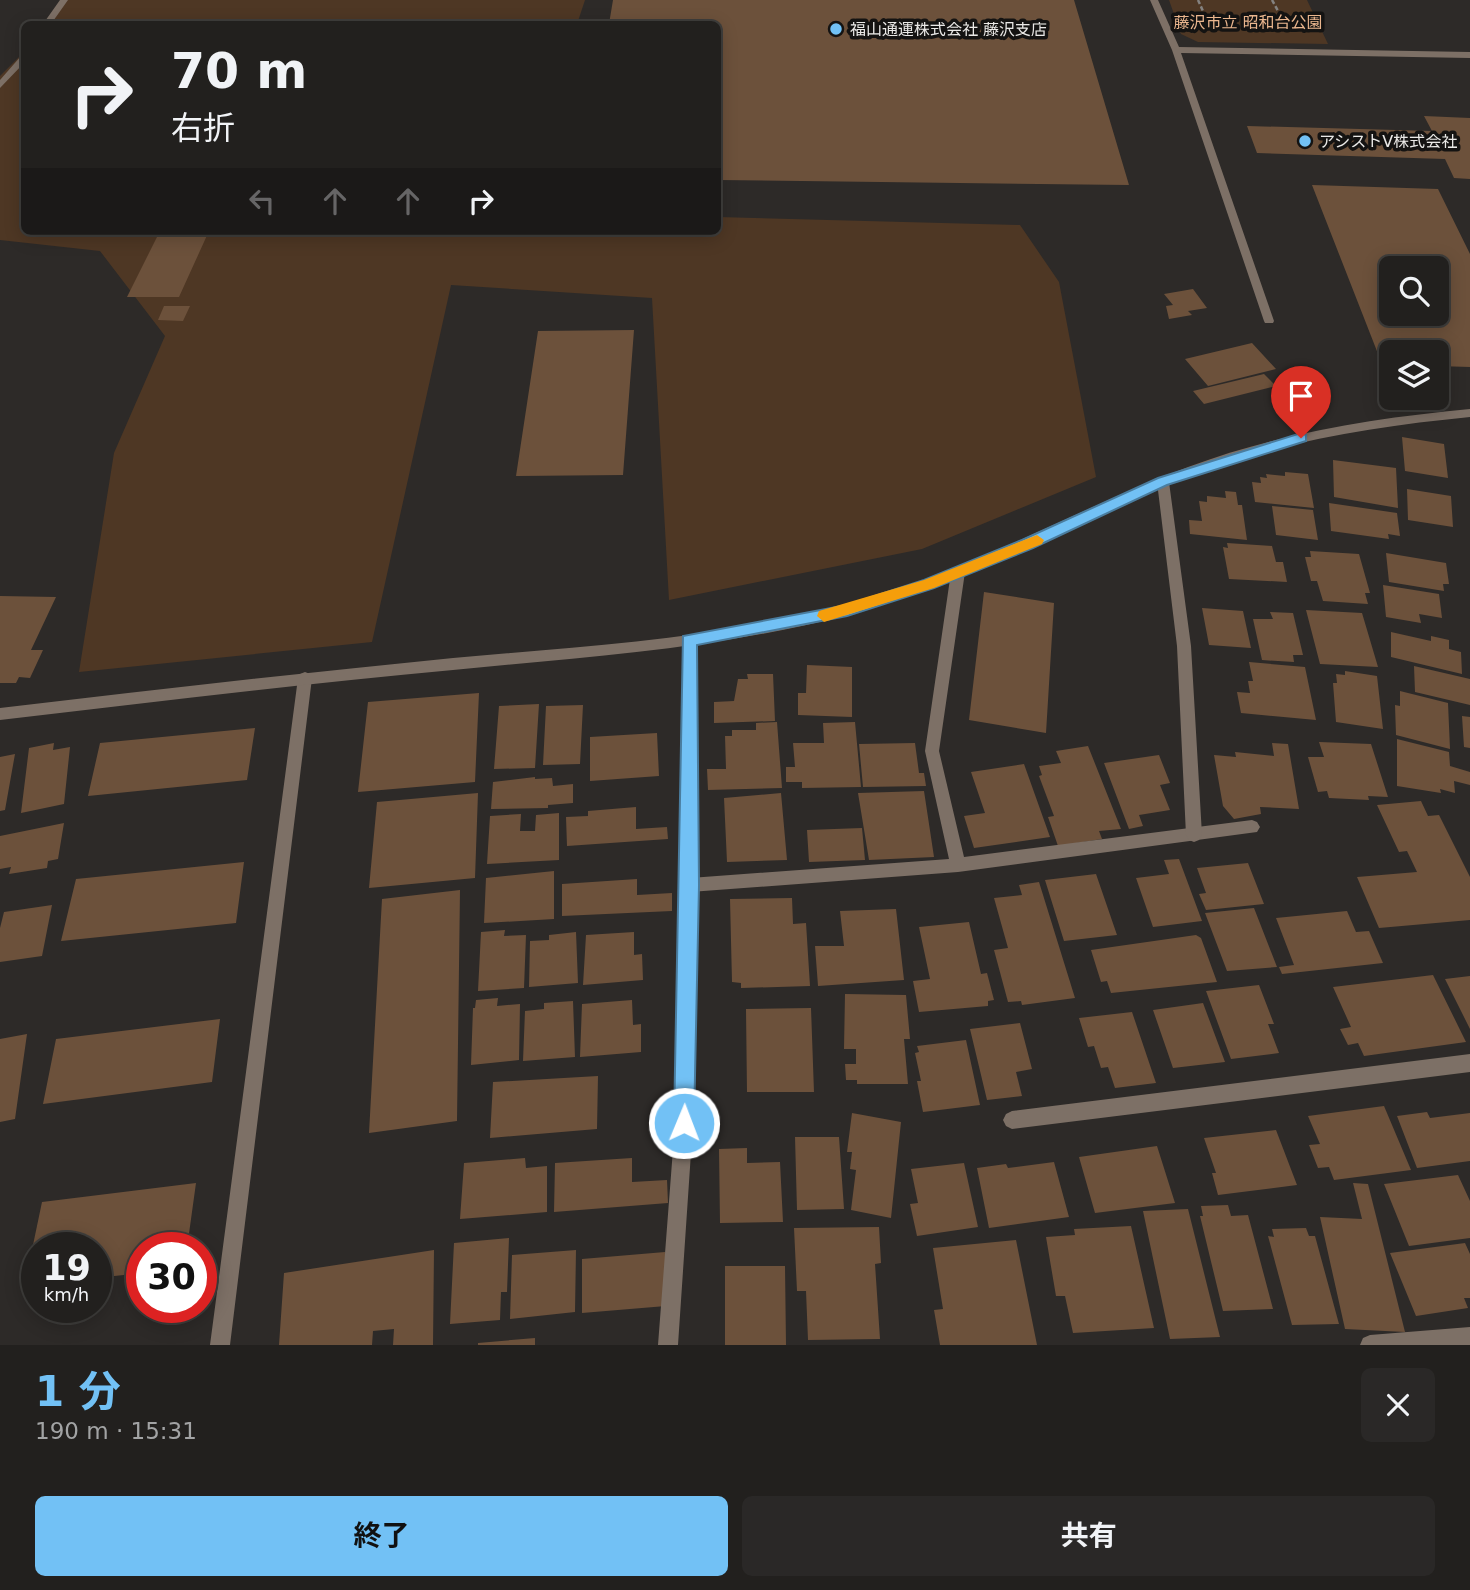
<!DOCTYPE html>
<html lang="ja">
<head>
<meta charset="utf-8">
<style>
  :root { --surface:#22201e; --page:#2a2827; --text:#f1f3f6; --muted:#a2a3a4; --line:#3f3e3c; --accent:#72c1f5 }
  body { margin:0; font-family:"DejaVu Sans","Noto Sans JP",sans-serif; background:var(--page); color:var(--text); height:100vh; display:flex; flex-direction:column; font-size:26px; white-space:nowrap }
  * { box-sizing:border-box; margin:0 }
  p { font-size:23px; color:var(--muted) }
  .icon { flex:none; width:38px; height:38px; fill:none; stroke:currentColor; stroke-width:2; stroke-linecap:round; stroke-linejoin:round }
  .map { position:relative; height:1345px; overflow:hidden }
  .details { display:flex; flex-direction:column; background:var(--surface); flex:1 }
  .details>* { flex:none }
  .guide { position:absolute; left:21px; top:21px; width:700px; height:214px; border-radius:10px; box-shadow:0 4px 18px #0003,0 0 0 2px var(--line); background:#22201e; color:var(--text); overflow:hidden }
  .tools { position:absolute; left:1379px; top:256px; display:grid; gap:14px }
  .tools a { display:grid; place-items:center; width:70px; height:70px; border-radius:10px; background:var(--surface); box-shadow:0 4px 18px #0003,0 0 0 2px var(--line); font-size:35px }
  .speed { position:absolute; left:21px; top:1232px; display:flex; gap:14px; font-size:35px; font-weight:700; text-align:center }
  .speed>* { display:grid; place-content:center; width:91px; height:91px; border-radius:50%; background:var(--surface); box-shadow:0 4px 18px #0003,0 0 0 2px var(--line); line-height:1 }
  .speed small { font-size:18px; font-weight:400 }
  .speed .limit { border:10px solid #d22; background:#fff; color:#111 }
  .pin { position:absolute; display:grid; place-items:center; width:60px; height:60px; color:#fff; margin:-72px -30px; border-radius:50% 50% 50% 0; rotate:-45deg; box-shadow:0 0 7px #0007 }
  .pin .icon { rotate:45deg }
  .me { position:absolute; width:77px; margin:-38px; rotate:1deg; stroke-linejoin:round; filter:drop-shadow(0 0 5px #0008) }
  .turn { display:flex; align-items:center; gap:24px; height:147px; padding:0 35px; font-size:32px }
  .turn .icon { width:91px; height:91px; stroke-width:2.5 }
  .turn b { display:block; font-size:49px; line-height:60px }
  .lanes { display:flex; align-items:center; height:66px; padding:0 35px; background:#0003; justify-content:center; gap:35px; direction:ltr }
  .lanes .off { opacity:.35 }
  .round { display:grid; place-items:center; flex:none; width:74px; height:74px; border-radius:10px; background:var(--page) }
  .head { display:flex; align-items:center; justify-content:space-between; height:119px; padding:0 35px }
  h1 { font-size:42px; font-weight:700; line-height:52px; color:var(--accent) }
  .cta { display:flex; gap:14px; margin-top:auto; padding:14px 35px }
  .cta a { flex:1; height:80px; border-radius:10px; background:var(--accent); color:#111; font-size:28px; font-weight:700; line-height:80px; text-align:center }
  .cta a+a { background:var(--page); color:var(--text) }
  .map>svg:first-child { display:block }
</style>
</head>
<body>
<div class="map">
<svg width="1470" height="1345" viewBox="0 0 1470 1345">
  <rect width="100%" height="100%" fill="#2d2a28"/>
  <path fill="#4e3724" d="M63 0H585L577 24H45Z
    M1169 0H1307L1328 44 1198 42 1181 34Z
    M24 52V231H718V217L1020 225 1059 282 1096 477 922 549 669 600 652 298 451 285 372 642 79 672 114 453 165 336 100 251 0 240V76Z"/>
  <path fill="#6c513b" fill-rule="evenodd" d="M613 0H1074L1129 185 718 180V24H609Z
    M1424 116 1470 118V179L1454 178 1445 159 1257 153 1247 126 1432 131Z
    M1312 185 1438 189 1470 254V367L1437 366V352H1391V364H1382ZM1391 268H1437V313H1391Z
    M160 231H209L179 297H127Z
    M1193 289 1207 308 1188 311 1192 315 1169 319 1166 306 1173 305 1164 294Z
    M164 306H190L183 321 158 320Z
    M634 330 623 475 516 476 538 331Z
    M1252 343 1276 369 1208 386 1185 359Z
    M1264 374 1276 386 1204 404 1193 391Z
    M1402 437 1444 444 1448 478 1405 471Z
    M1333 460 1396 468 1398 508 1334 497Z
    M1285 472 1308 474 1314 508 1255 502 1252 482 1261 483 1260 477 1267 478 1266 474 1285 476Z
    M1407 489 1451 496 1453 527 1408 520Z
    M1225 491 1236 492 1238 505H1242L1247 540 1190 534 1189 520 1202 521 1199 501 1207 502V496L1226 498Z
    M1329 503 1397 513 1400 536 1388 534 1389 539 1331 531Z
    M1272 506 1313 510 1318 540 1276 535Z
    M1227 543 1272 546 1276 562H1283L1287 582 1229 579 1223 547 1228 548Z
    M1310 551 1359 554 1370 593H1365L1368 604 1323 601 1317 581H1311L1305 557H1311Z
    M1386 553 1446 563 1449 584H1443L1444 591 1389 582Z
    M1383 585 1439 594 1442 618 1419 614 1421 623 1386 617Z
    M984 592 1054 603 1046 733 969 720Z
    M0 596 56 597 31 650H43L30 678 19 677 16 683H0Z
    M1202 608 1243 611 1251 648 1209 645Z
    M1306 610 1362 613 1378 667 1320 664Z
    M1270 612 1293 613 1303 655H1293L1294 662 1262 660 1253 619H1273Z
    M1391 632 1431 641V636L1449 640V649L1461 652 1462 674 1391 657Z
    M1249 662 1305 667 1316 720 1241 713 1237 692 1250 693 1248 681H1253Z
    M807 665 852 667V717L798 715V693H806Z
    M1414 666 1470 679V705L1415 692Z
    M1345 671 1377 676 1383 729 1336 722 1333 683H1337L1336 674 1345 675Z
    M747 674H773L775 721 714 723V702L734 701 738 679H748Z
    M1400 691 1448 703 1450 749 1396 735 1395 705 1400 706Z
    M479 693 475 782 358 792 368 702Z
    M539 704 535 768 494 769 499 706Z
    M583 705 580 764 543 765 546 706Z
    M1462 716 1470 717V748L1464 747Z
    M777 722 782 788 708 790 707 769H726L725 736H732V730H756V723Z
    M855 722 861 787 802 788V782H786V767H795L793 743H824L823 723Z
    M255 728 247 780 88 796 100 743Z
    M657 733 659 776 590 781V737Z
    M1397 739 1449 752 1450 766 1470 772V785L1454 781 1455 793 1440 789 1441 793 1397 786Z
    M1319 742 1371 744 1388 797 1368 796 1369 800 1329 798 1327 791 1318 792 1308 757H1324Z
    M54 743 53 750 70 747 64 804 21 813 29 748Z
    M915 743 919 773H924L926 786 863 787 859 744Z
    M1272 743 1288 744 1299 809 1260 807 1261 814 1234 819 1223 806 1214 755 1236 757 1235 752 1274 756Z
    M1088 746 1121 829 1099 831 1102 839 1058 846 1048 817 1054 816 1039 776 1042 775 1039 766 1061 763 1056 751Z
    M15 754 5 810 0 811V757Z
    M1159 755 1170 783 1160 785 1170 810 1139 815 1143 826 1129 829 1104 763Z
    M1024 764 1050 837 974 848 964 816 985 813 971 772Z
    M535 777V779L552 778 553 786 573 784V803L548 805V808L491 809 493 782Z
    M924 791 934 857 869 860 858 793Z
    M478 793 475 878 369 888 377 802Z
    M781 793 787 860 727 862 724 798Z
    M1421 801 1428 816 1439 815 1470 877V920L1379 928 1357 877 1417 872 1407 851 1399 852 1377 805Z
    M636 807V829L667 827 668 839 567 846 566 817 588 816V811Z
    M559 813V860L487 864 490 816 521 814 520 831H535L536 815Z
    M64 823 58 859 48 861 47 868 9 874 11 867 0 869V836Z
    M862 828 865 860 809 862 807 830Z
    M1179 859 1202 921 1153 927 1136 878 1169 874 1164 860Z
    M244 862 236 923 61 941 76 879Z
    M1248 863 1264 904 1206 910 1199 894 1206 893 1197 868Z
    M554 871V919L484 923 486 878Z
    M1096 874 1117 935 1064 941 1045 880Z
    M637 879V895L672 893V911L562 916V884Z
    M1039 882 1075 998 1022 1005 1021 1001 1008 1002 994 950 1008 948 994 898 1022 895 1019 885Z
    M460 890 457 1121 369 1133 382 899Z
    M792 898 793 924 806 923 810 986 741 988V983L732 982 730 899Z
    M52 905 42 956 0 962V928L4 912Z
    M1254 908 1277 967 1227 971 1205 913Z
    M896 909 904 980 818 986 815 946H844L840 911Z
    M1347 911 1356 932 1369 931 1383 963 1282 974 1279 967 1294 965 1276 918Z
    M969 922 981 974 987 973 994 1000 988 1001V1006L919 1012 913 981 930 979 919 927Z
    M505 930 504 936 526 935 524 988 478 991 481 932Z
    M576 932 578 983 529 987 530 941 549 940V935Z
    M634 932V955L642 954 643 980 583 985 586 935Z
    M1196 935 1201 938 1217 982 1111 993 1107 981 1101 982 1091 950Z
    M1433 975 1466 1042 1364 1056 1358 1043 1348 1045 1340 1029 1351 1027 1333 987Z
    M1470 976V1029L1445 979Z
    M1259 985 1274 1024H1268L1279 1053 1231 1059 1206 991Z
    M845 994 906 995 910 1039H904L908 1084H857V1080H846L845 1064H856V1049H844Z
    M498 998 497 1006 520 1004 519 1060 471 1065 473 1008H475L476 1000Z
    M632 1000 633 1025 641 1024V1052L580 1057 582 1004Z
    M573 1001 575 1057 523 1061 525 1011 544 1009V1003Z
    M1203 1003 1225 1062 1173 1068 1153 1010Z
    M811 1008 814 1092H747L746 1009Z
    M1132 1012 1156 1083 1115 1088 1108 1067 1101 1068 1094 1046 1088 1047 1079 1018Z
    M220 1019 212 1082 43 1104 56 1039Z
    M1020 1023 1032 1069 1016 1072 1022 1096 987 1100 970 1029Z
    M27 1034 15 1119 0 1122V1039Z
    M966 1040 980 1105 923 1112 917 1081H921L915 1053 919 1052 917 1046Z
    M598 1076 597 1129 490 1138 493 1082Z
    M1384 1106 1411 1170 1334 1180 1329 1167 1318 1168 1309 1145 1320 1144 1308 1116Z
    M1427 1112 1430 1118 1470 1113V1161L1417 1168 1397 1116Z
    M852 1113 901 1122 891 1218 851 1210 856 1170 850 1169 852 1152H847Z
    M1276 1130 1297 1185 1218 1195 1212 1173H1216L1204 1138Z
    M795 1137H839L844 1209 797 1210Z
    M1157 1146 1175 1203 1095 1213 1079 1157Z
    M747 1148V1163L780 1162 783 1222 720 1223 719 1149Z
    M525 1158 526 1168 547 1166V1212L460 1219 464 1163Z
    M632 1158V1182L667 1180 668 1203 554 1212 555 1163Z
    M1054 1162 1069 1217 989 1228 977 1168 1006 1164 1008 1168Z
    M964 1163 978 1227 917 1236 910 1204 918 1203 911 1169Z
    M1458 1175 1470 1201V1238L1409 1246 1384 1184Z
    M196 1183 187 1248H142V1273L96 1278V1248H37V1286L24 1288 42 1202Z
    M1353 1183 1368 1184 1405 1332 1345 1329 1320 1217 1362 1219Z
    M1228 1205 1231 1216 1248 1215 1273 1309 1223 1311 1200 1216H1203L1201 1206Z
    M1188 1209 1220 1337 1170 1339 1143 1211Z
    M1131 1226 1154 1328 1073 1333 1065 1296H1056L1046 1237 1075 1235 1074 1229Z
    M879 1227 881 1263 875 1264 880 1339 808 1340 806 1291H797L794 1228Z
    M1306 1228 1309 1236H1315L1339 1324 1292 1325 1268 1236 1274 1237 1272 1229Z
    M509 1238 507 1292H501L500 1320 450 1324 454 1243Z
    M1016 1240 1037 1345H940L934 1310 943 1309 933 1248Z
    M1465 1243 1470 1254V1298H1464L1468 1308 1416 1316 1390 1253Z
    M434 1250 433 1345H393L394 1329 373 1331 372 1345H279L284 1273Z
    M576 1250 575 1312 510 1319 512 1255Z
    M665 1252 666 1306 582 1313V1259Z
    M725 1266H785L786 1345H725Z
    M535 1338V1345H478V1343Z"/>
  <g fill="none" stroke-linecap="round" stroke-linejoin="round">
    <path stroke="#848280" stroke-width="2.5" stroke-dasharray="4.5 2.5" stroke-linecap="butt" d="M1198 0 1207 20 1215 24
      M1272 0 1287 27"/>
    <path fill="#7d7066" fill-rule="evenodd" d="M958 567 965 572 939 751 964 857 1252 820 1257 822 1260 827 1257 832 958 872 690 892 684 890 682 885 684 880 690 878 949 859 925 751 951 572Z
      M1470 1327V1345H1360L1363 1338 1370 1335Z"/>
    <path fill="#7d7066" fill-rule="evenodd" d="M60 0H68L51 24H43Z
      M1150 0H1158L1179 47 1470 52V58L1181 53 1274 321 1273 323H1265L1264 321 1172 50Z
      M21 56H24V63L0 88V80Z
      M1163 478 1169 482 1191 646 1202 835 1199 840 1194 842 1189 840 1186 835 1177 646 1157 482Z
      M689 635 694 636 696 640 698 885 693 1123 678 1345H658L675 1123 682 885V640L684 636Z
      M305 672 310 674 312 678 230 1345H210L298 678 300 674Z
      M1470 1054V1072L1012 1129 1006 1126 1003 1120 1006 1114 1012 1111Z"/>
    <path fill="#7d7066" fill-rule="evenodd" d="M1470 409V417C1379 426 1289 440 1203 471 1081 515 970 583 844 616 716 649 584 657 453 670 302 684 151 702 0 720V708C151 690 302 673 453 658 583 646 716 639 844 606 964 575 1072 511 1188 467 1279 433 1375 418 1470 409Z"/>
  </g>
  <path fill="#72c1f5" stroke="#4a7d9f" stroke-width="2" d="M1301 433 1306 435V441L1167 485 1033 548 934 588 847 616 697 645 699 885 694 1123 691 1131 684 1134 677 1131 674 1123 683 636 847 605 924 580 1022 540 1158 478Z"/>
  <path fill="#f59e0b" d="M1037 535 1044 540 1042 544 934 588 824 622 817 616 819 611 924 580Z"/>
  <g fill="#72c1f5" stroke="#141312" stroke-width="2.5">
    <circle cx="836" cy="29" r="7"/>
    <circle cx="1305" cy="141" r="7"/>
  </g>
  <g text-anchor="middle" stroke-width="7" stroke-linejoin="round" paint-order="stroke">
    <g font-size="16" fill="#eab68e" stroke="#141312">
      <text x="1248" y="28">藤沢市立 昭和台公園</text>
    </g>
    <g font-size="16" fill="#eae9e7" stroke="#141312" text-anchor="start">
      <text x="850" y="35">福山通運株式会社 藤沢支店</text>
      <text x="1319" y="147">アシストV株式会社</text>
    </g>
  </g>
</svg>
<div class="tools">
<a><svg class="icon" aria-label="search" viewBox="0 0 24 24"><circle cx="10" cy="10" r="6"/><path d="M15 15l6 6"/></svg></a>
<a><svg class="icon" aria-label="layers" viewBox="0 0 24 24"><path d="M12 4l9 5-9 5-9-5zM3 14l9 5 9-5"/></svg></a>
</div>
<div class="speed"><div>19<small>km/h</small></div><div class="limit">30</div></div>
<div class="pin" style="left:1301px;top:438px;background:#d93025"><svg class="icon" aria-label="arrive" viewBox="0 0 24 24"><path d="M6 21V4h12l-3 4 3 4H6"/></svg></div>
<svg class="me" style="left:684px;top:1123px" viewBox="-20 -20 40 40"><circle r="17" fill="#72c1f5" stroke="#fff" stroke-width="3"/><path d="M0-11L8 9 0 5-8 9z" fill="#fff"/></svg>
<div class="guide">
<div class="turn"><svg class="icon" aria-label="right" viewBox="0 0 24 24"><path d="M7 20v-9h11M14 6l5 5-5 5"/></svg><div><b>70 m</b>右折</div></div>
<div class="lanes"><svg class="icon off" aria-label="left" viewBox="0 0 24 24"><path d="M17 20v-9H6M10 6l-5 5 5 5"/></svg><svg class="icon off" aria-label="ahead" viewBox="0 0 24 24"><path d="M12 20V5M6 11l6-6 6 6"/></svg><svg class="icon off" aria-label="ahead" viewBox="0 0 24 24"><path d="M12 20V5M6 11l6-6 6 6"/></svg><svg class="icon" aria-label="right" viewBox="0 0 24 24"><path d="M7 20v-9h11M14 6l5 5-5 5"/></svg></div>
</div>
</div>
<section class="details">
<div class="head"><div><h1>1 分</h1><p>190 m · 15:31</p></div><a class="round"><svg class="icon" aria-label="close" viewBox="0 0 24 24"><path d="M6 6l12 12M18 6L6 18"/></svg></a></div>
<div class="cta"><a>終了</a><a>共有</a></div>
</section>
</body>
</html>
